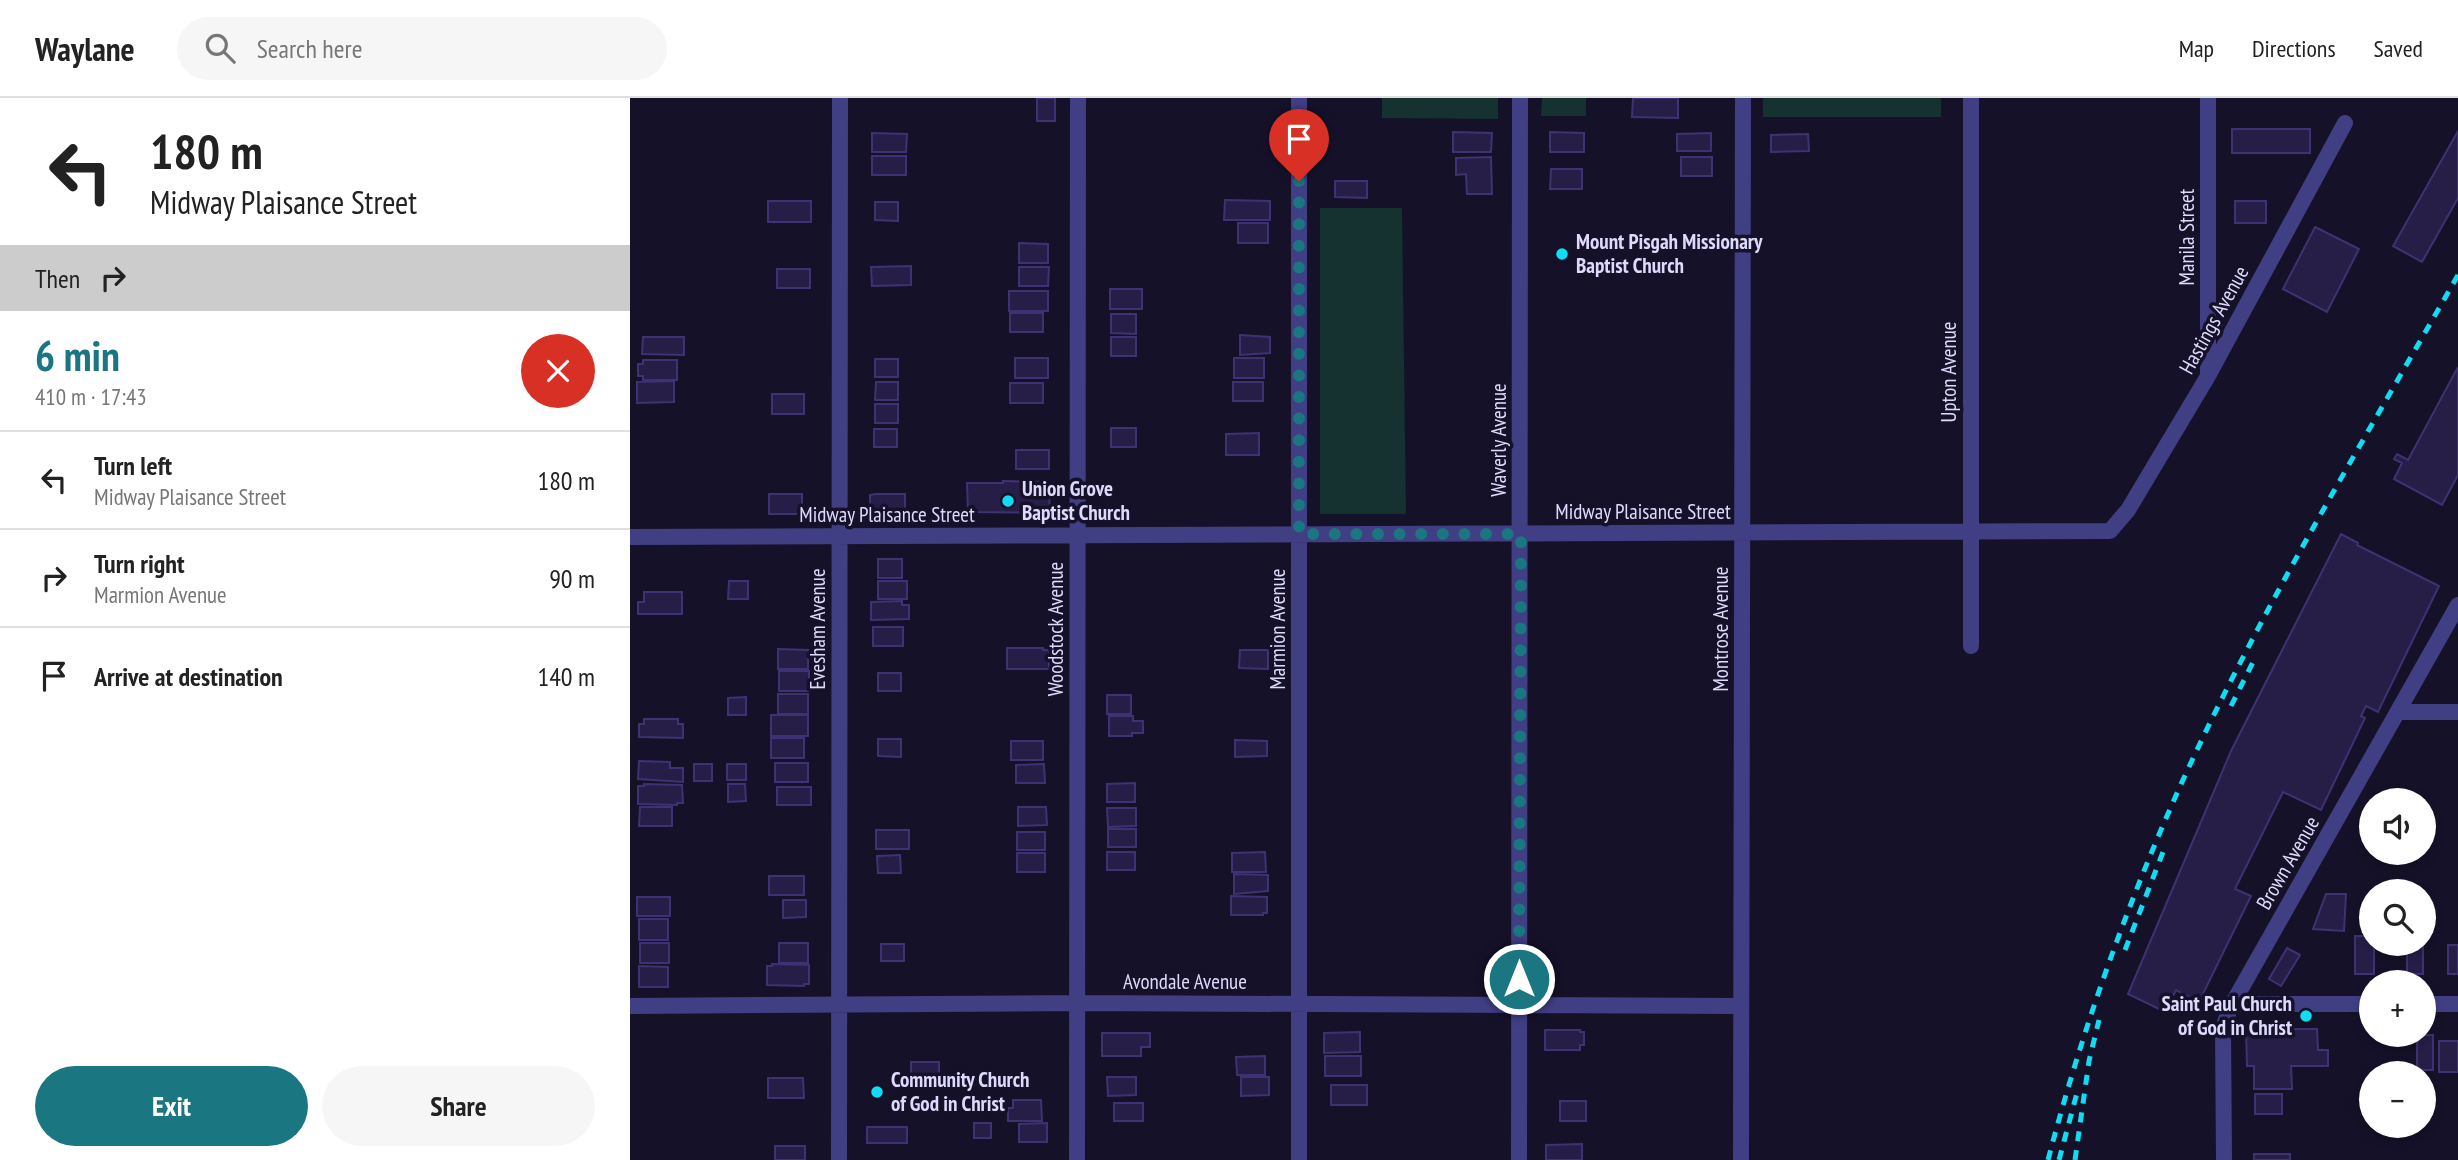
<!DOCTYPE html>
<html lang="en">
<head>
<meta charset="utf-8">
<style>
  :root { --surface:#fff; --page:#f6f6f6; --text:#222; --muted:#767676; --line:#e0e0e0; --accent:#1a7680 }
  body { margin:0; font-family:"PT Sans Narrow",sans-serif; background:var(--page); color:var(--text); height:100vh; display:flex; flex-direction:column; font-size:26px; white-space:nowrap }
  * { box-sizing:border-box; margin:0 }
  p { font-size:23px; color:var(--muted) }
  .icon { flex:none; width:38px; height:38px; fill:none; stroke:currentColor; stroke-width:2; stroke-linecap:round; stroke-linejoin:round }
  .map { position:relative; flex:1; overflow:hidden }
  .sheet { display:flex; flex-direction:column; background:var(--surface); width:630px }
  .sheet>* { flex:none }
  .guide { background:#fff; color:var(--text); overflow:hidden }
  .controls { position:absolute; left:1729px; top:690px; display:grid; gap:14px }
  .controls a { display:grid; place-items:center; width:77px; height:77px; border-radius:50%; background:var(--surface); box-shadow:0 4px 10px #0003; font-size:35px }
  .pin { position:absolute; display:grid; place-items:center; width:60px; height:60px; color:#fff; margin:-72px -30px; border-radius:50% 50% 50% 0; rotate:-45deg; box-shadow:0 0 7px #0007 }
  .pin .icon { rotate:45deg }
  .me { position:absolute; width:77px; margin:-38px; rotate:0deg; stroke-linejoin:round; filter:drop-shadow(0 0 5px #0008) }
  .turn { display:flex; align-items:center; gap:24px; height:147px; padding:0 35px; font-size:32px }
  .turn .icon { width:91px; height:91px; stroke-width:2.5 }
  .turn b { display:block; font-size:49px; line-height:60px }
  .then { display:flex; align-items:center; height:66px; padding:0 35px; background:#0003; gap:14px; font-size:26px }
  .round { display:grid; place-items:center; flex:none; width:74px; height:74px; border-radius:37px; background:var(--page) }
  .head { display:flex; align-items:center; justify-content:space-between; height:119px; padding:0 35px }
  h1 { font-size:42px; font-weight:800; line-height:52px; color:var(--accent) }
  .action { display:flex; gap:14px; margin-top:auto; padding:14px 35px }
  .action a { flex:1; height:80px; border-radius:42px; background:var(--accent); color:#fff; font-size:28px; font-weight:800; line-height:80px; text-align:center }
  .action a+a { background:var(--page); color:var(--text) }
  ul { padding:0; list-style:none }
  li { display:flex; align-items:center; gap:21px; height:98px; padding:0 35px; border-top:2px solid var(--line) }
  li div { flex:1 }
  li b { display:block; font-size:26px }
  li em { font-style:normal }
  header { display:flex; align-items:center; gap:42px; box-sizing:border-box; height:98px; padding:0 35px; background:var(--surface); border-bottom:2px solid var(--line) }
  header strong { font-size:33px }
  nav { display:flex; gap:38px; margin-inline-start:auto; font-size:24px }
  .search { width:490px; height:63px; background:var(--page); display:flex; align-items:center; gap:18px; box-sizing:border-box; padding:0 24px; border-radius:38px; color:var(--muted); font-size:26px }
  main { display:flex; flex:1; min-height:0 }
  .map>svg:first-child { display:block }
</style>
</head>
<body>
<header>
<strong>Waylane</strong>
<div class="search"><svg class="icon" aria-label="search" viewBox="0 0 24 24"><circle cx="10" cy="10" r="6"/><path d="M15 15l6 6"/></svg>Search here</div>
<nav><a>Map</a><a>Directions</a><a>Saved</a></nav>
</header>
<main>
<section class="sheet">
<div class="guide">
<div class="turn"><svg class="icon" aria-label="left" viewBox="0 0 24 24"><path d="M17 20v-9H6M10 6l-5 5 5 5"/></svg><div><b>180 m</b>Midway Plaisance Street</div></div>
<div class="then">Then<svg class="icon" aria-label="right" viewBox="0 0 24 24"><path d="M7 20v-9h11M14 6l5 5-5 5"/></svg></div>
</div>
<div class="head"><div><h1>6 min</h1><p>410 m · 17:43</p></div><a class="round" style="background:#d93025;color:#fff"><svg class="icon" aria-label="close" viewBox="0 0 24 24"><path d="M6 6l12 12M18 6L6 18"/></svg></a></div>
<ul>
<li><svg class="icon" aria-label="left" viewBox="0 0 24 24"><path d="M17 20v-9H6M10 6l-5 5 5 5"/></svg><div><b>Turn left</b><p>Midway Plaisance Street</p></div><em>180 m</em></li>
<li><svg class="icon" aria-label="right" viewBox="0 0 24 24"><path d="M7 20v-9h11M14 6l5 5-5 5"/></svg><div><b>Turn right</b><p>Marmion Avenue</p></div><em>90 m</em></li>
<li><svg class="icon" aria-label="arrive" viewBox="0 0 24 24"><path d="M6 21V4h12l-3 4 3 4H6"/></svg><div><b>Arrive at destination</b></div><em>140 m</em></li>
</ul>
<div class="action"><a>Exit</a><a>Share</a></div>
</section>
<div class="map">
<svg width="1828" height="1062" viewBox="0 0 1828 1062">
  <rect width="100%" height="100%" fill="#151128"/>
  <path fill="#153130" d="M752 0H868V21L752 20Z
    M912 0H956V18H911Z
    M1133 0H1311V19H1133Z
    M690 110H772L776 415 774 416H690Z"/>
  <path fill="#271e48" stroke="#3e3272" stroke-width="2" d="M407 0H425V23H407Z
    M1003 0H1048V20L1002 19Z
    M1602 31H1680V55H1602Z
    M1828 33V100L1792 164 1763 148Z
    M823 34 862 35 861 54H823Z
    M920 34 954 35V54H920Z
    M242 35 277 36 276 54H242Z
    M1081 35V53H1047V36Z
    M1178 36 1179 53 1141 54V37Z
    M242 58H276V77H242Z
    M861 59 862 96H837L836 76 826 77V60Z
    M1051 59H1082V78H1051Z
    M921 71H952V91H920Z
    M705 83H737V100L705 99Z
    M595 102 640 103V122H594Z
    M138 103H181V124H138Z
    M1605 103H1636V125H1605Z
    M245 104H268V123L245 122Z
    M608 125H638V145H608Z
    M1685 129 1729 151 1697 214 1653 191Z
    M389 145 418 146V165H389Z
    M281 168V187L242 188 241 169Z
    M389 169H419L418 188H389Z
    M147 171H180V190H147Z
    M480 191H512V211H480Z
    M379 193H418V213H379Z
    M380 215H413V234H380Z
    M481 216H506V236L481 235Z
    M610 237 640 239V255L610 257Z
    M13 239H54V257L12 256Z
    M481 239H506V258H481Z
    M385 260H418V280H385Z
    M604 260H634V280H604Z
    M245 261H268V279H245Z
    M13 262H47V282H13V278H8V266H13Z
    M1828 269V377L1812 407 1764 381 1772 365 1764 361 1767 356 1778 362Z
    M44 283V304L7 305V284Z
    M246 284H268V302H245Z
    M603 284H633V303H603Z
    M380 285H413V305H380Z
    M142 296H174V316H142Z
    M245 306H268V325H245Z
    M481 330H506V349H481Z
    M244 331H267V349H244Z
    M629 335V357H596V336Z
    M386 352H419V371H386Z
    M373 383 413 384 414 391 420 392 419 415 338 414 337 385H373Z
    M139 396H172V416H139Z
    M245 396H275V416L240 414V397Z
    M1711 436 1728 445 1727 447 1809 488 1748 614 1736 608 1731 618 1735 620 1691 712 1653 694 1605 791 1621 798 1569 904 1546 892 1535 914 1498 896 1601 653Z
    M248 461H272V480H248Z
    M99 483H118V501H98Z
    M248 483H277V501H248Z
    M14 494H52V516H8V504H14Z
    M272 503V507H279V521L241 522V504Z
    M243 529H273V548H243Z
    M377 550H413V552H419V571H377Z
    M148 551 178 552V571H148Z
    M610 552H638V571L609 570Z
    M149 573H179V593H149Z
    M248 575H271V593H248Z
    M148 596H178V616H148Z
    M477 597H501V616H477Z
    M116 599V617H98V600Z
    M141 617H178V638H141Z
    M479 618H503V623H513V635H502V638H479Z
    M14 621H48V626H53V640L9 639V626H14Z
    M141 640H174V660H141Z
    M248 641H271V659L248 658Z
    M605 642 637 643V658L605 659Z
    M381 643H413V662H381Z
    M9 663 40 664V670H53V684L8 681Z
    M145 665H178V684H145Z
    M64 666H82V683H64Z
    M97 666H116V682H97Z
    M414 666 415 685H386V667Z
    M505 685V704H477V686Z
    M14 686 52 687 53 705H47V707L8 706V688H14Z
    M98 686H115L116 703 98 704Z
    M147 689H181V707H147Z
    M10 709H42V728H9Z
    M388 709H416L417 727 388 728Z
    M477 710H506V728L478 729Z
    M478 731H506V749H478Z
    M246 732H279V751H246Z
    M387 734H415V752H387Z
    M477 754H505V772H477Z
    M635 754 636 774H602V755Z
    M387 755H415V774H387Z
    M270 757 271 775H248L247 758Z
    M604 776 638 777V793L604 796Z
    M139 778H174V797H139Z
    M1696 796H1716L1714 833 1683 831Z
    M601 798 637 799V815H633V817H601Z
    M7 799H40V818H7Z
    M153 802H176V819L153 820Z
    M9 821H38V842H9Z
    M1725 838H1741V845H1744V876H1725Z
    M10 845H39V865H10Z
    M149 845H178V865H149Z
    M1777 845H1793V876H1777Z
    M251 846H274V863H251Z
    M1818 847H1828V876H1818Z
    M1657 850 1670 857 1651 888 1639 881Z
    M142 866 179 867V886H174V888L137 887V868H142Z
    M9 868 38 869V889H9Z
    M1616 931H1687L1688 952H1698V968H1661L1662 991H1624V968H1617Z
    M915 932H950V934H954V947H950V952H915Z
    M730 934V954L694 955V935Z
    M472 935H520V949H511V958H472Z
    M1787 937H1803V972H1787Z
    M1809 943H1828V974H1809Z
    M635 958V977H607L606 959Z
    M695 958H731V978H695Z
    M281 964H309V979H281Z
    M477 979H506V997L478 998Z
    M611 979H639V997L611 998Z
    M138 980H173L174 1000H138Z
    M701 987H737V1007H701Z
    M1625 996H1652V1016H1625Z
    M383 1002H411L412 1023H378V1010H383Z
    M930 1003H956V1023H930Z
    M484 1005H513V1023H484Z
    M344 1025H361V1040H344Z
    M417 1025V1044H389V1026Z
    M237 1029H277V1045H237Z
    M952 1046V1062H916V1047Z
    M145 1048H175V1062H145Z
    M1624 1056H1660V1062H1624Z"/>
  <g fill="none" stroke-linecap="round" stroke-linejoin="round">
    <path stroke="#413f84" stroke-width="16" d="M1341 0V548
      M1578 275V0
      M0 439 1480 433 1498 412 1578 278 1715 25
      M1768 614H1828
      M1602 906H1741
      M1794 906H1828
      M0 908 447 905 1111 908
      M209 1062 210 0
      M447 1062 448 0
      M669 1062V0
      M889 1062 890 0
      M1111 1062 1113 0
      M1594 1062 1593 930 1600 910 1828 507"/>
    <path stroke="#10ddf3" stroke-width="5" stroke-dasharray="10 9" stroke-linecap="butt" d="M1601 608 1626 558
      M1495 852 1533 754
      M1418 1062C1452 932 1497 806 1552 684 1632 509 1733 344 1828 177
      M1429 1062 1448 991
      M1445 1062 1459 963 1469 922"/>
  </g>
  <g fill="none" stroke-linecap="round" stroke-linejoin="round">
    <path stroke="#1a7680" stroke-width="12" stroke-dasharray="0 21.6" d="M669 83V436H891L889 881"/>
  </g>
  <g fill="#10ddf3" stroke="#151128" stroke-width="2.5">
    <circle cx="932" cy="156" r="7"/>
    <circle cx="378" cy="403" r="7"/>
    <circle cx="1676" cy="918" r="7"/>
    <circle cx="247" cy="994" r="7"/>
  </g>
  <g text-anchor="middle" stroke-width="7" stroke-linejoin="round" paint-order="stroke">
    <g font-size="21" fill="#dedafd" stroke="#151128">
      <text transform="translate(1557 139) rotate(-90)" y="7">Manila Street</text>
      <text transform="translate(1584 222) rotate(-61)" y="7">Hastings Avenue</text>
      <text transform="translate(1319 274) rotate(-90)" y="7">Upton Avenue</text>
      <text transform="translate(869 342) rotate(-90)" y="7">Waverly Avenue</text>
      <text x="1013" y="421">Midway Plaisance Street</text>
      <text x="257" y="424">Midway Plaisance Street</text>
      <text transform="translate(188 531) rotate(-90)" y="7">Evesham Avenue</text>
      <text transform="translate(426 531) rotate(-90)" y="7">Woodstock Avenue</text>
      <text transform="translate(648 531) rotate(-90)" y="7">Marmion Avenue</text>
      <text transform="translate(1091 531) rotate(-90)" y="7">Montrose Avenue</text>
      <text transform="translate(1658 765) rotate(-60)" y="7">Brown Avenue</text>
      <text x="555" y="891">Avondale Avenue</text>
    </g>
    <g font-size="21" font-weight="bold" fill="#dedafd" stroke="#151128" text-anchor="start">
      <text x="946" y="151">Mount Pisgah Missionary<tspan x="946" dy="24">Baptist Church</tspan></text>
      <text x="392" y="398">Union Grove<tspan x="392" dy="24">Baptist Church</tspan></text>
      <text x="1662" y="913" text-anchor="end">Saint Paul Church<tspan x="1662" dy="24">of God in Christ</tspan></text>
      <text x="261" y="989">Community Church<tspan x="261" dy="24">of God in Christ</tspan></text>
    </g>
  </g>
</svg>
<div class="controls">
<a><svg class="icon" aria-label="sound" viewBox="0 0 24 24"><path d="M4 9h4l5-4v14l-5-4H4zM17 9q2 3 0 6"/></svg></a>
<a><svg class="icon" aria-label="search" viewBox="0 0 24 24"><circle cx="10" cy="10" r="6"/><path d="M15 15l6 6"/></svg></a>
<a>+</a>
<a>−</a>
</div>
<div class="pin" style="left:669px;top:83px;background:#d93025"><svg class="icon" aria-label="arrive" viewBox="0 0 24 24"><path d="M6 21V4h12l-3 4 3 4H6"/></svg></div>
<svg class="me" style="left:889px;top:881px" viewBox="-20 -20 40 40"><circle r="17" fill="#1a7680" stroke="#fff" stroke-width="3"/><path d="M0-11L8 9 0 5-8 9z" fill="#fff"/></svg>
</div>
</main>
</body>
</html>
